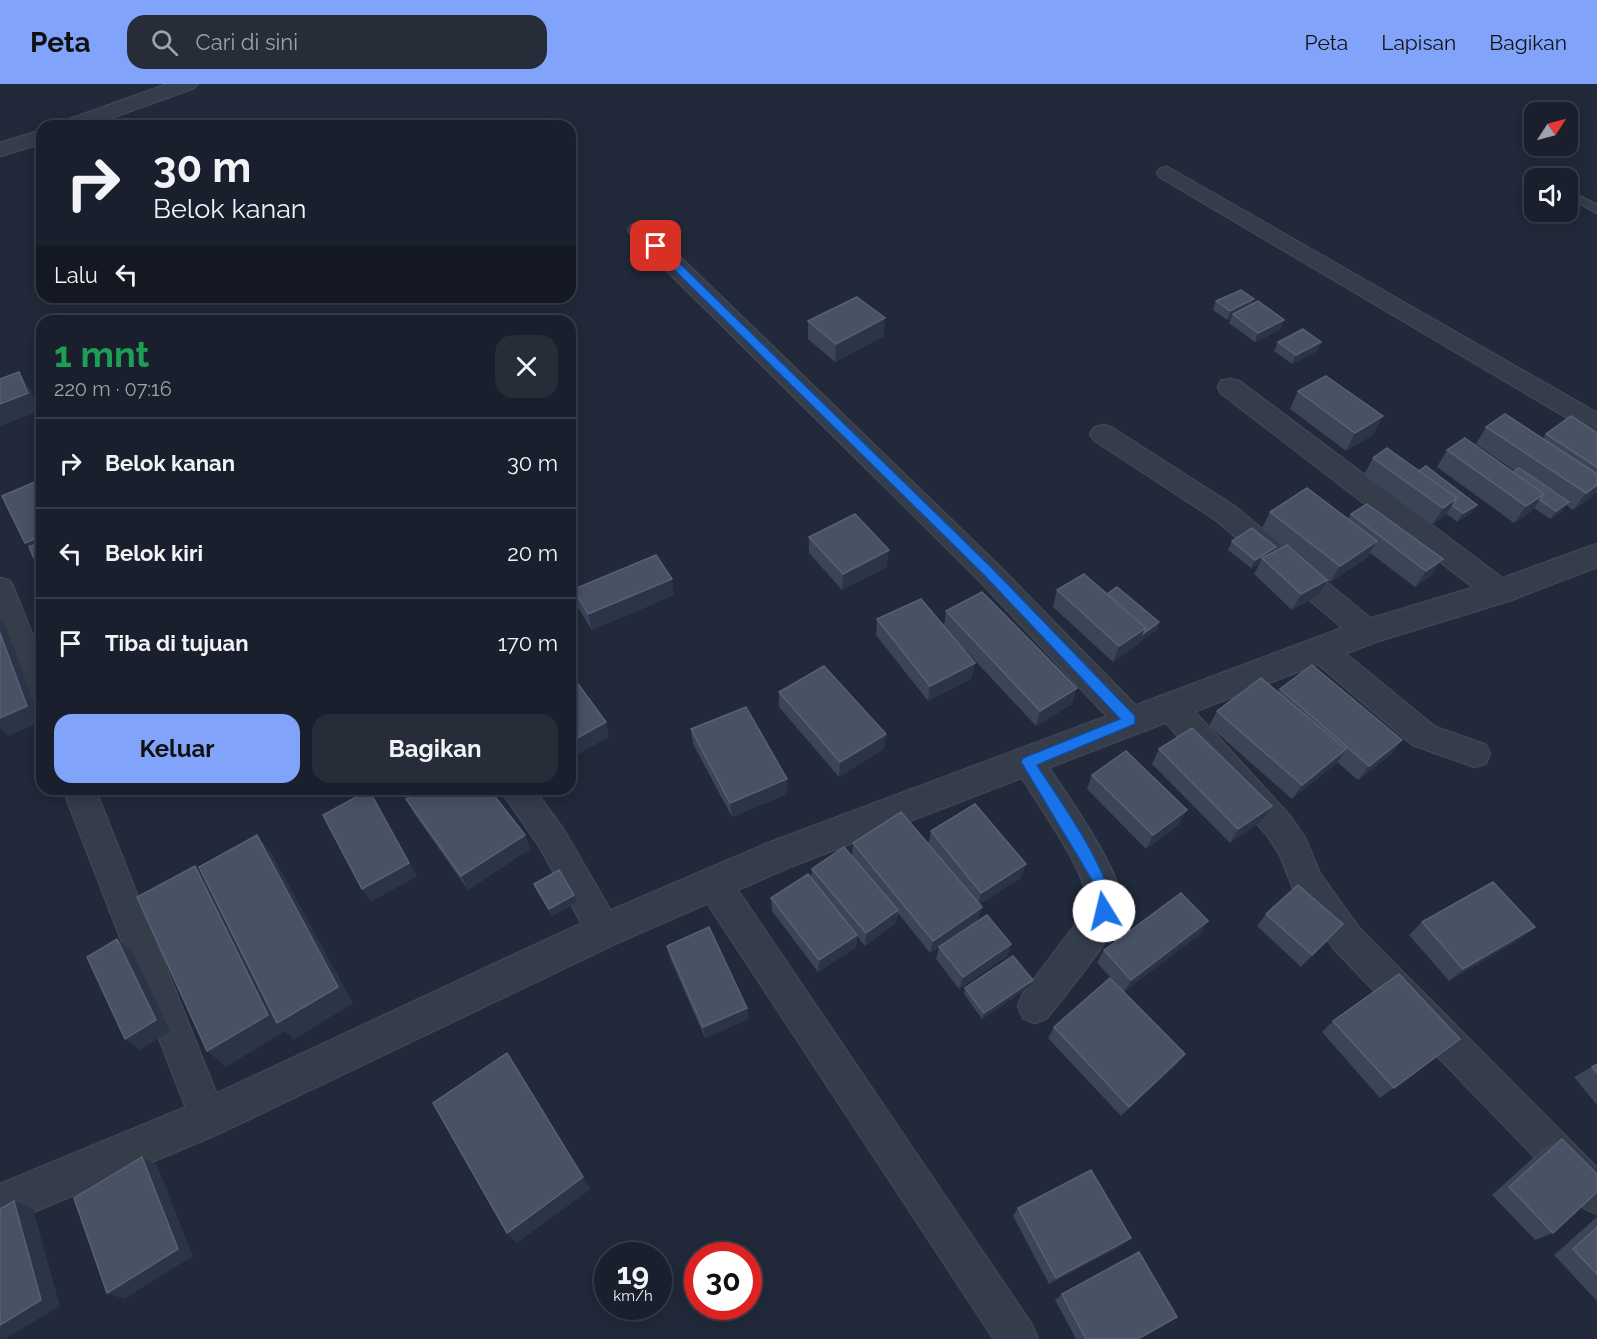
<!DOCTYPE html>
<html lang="id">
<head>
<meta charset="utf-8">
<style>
  :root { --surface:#191f2c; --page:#262c38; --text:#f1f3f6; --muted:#9fa2a9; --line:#373d48; --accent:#81a4fa }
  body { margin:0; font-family:Raleway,sans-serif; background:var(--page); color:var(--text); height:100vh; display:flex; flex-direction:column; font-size:22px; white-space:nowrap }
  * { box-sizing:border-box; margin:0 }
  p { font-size:20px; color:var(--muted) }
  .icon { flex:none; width:33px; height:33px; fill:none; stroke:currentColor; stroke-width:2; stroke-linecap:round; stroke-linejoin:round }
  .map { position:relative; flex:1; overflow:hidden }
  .sheet { position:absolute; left:36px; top:231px; width:540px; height:480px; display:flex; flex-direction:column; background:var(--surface); border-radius:18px; box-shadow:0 3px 15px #0003,0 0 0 2px var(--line) }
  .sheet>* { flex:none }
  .guide { position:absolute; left:36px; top:36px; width:540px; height:183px; border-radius:18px; box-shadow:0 3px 15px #0003,0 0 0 2px var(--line); background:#191f2c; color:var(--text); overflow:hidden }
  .needle { width:39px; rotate:54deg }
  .fabs { position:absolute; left:1524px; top:18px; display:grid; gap:12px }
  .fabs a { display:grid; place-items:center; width:54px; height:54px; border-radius:12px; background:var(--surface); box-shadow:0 3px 15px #0003,0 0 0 2px var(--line); font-size:30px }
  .speed { position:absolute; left:594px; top:1158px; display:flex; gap:12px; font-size:30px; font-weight:700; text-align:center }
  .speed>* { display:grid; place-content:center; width:78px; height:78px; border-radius:50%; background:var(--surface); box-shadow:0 3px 15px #0003,0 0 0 2px var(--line); line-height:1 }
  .speed small { font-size:15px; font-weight:400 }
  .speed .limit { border:9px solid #d22; background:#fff; color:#111 }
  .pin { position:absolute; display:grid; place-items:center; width:51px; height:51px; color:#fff; margin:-26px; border-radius:12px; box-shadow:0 3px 9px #0006 }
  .me { position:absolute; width:66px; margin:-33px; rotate:351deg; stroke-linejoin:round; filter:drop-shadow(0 0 4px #0008) }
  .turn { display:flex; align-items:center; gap:21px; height:126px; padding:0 18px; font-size:27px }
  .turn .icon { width:78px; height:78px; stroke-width:2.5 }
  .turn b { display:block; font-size:42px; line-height:51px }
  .then { display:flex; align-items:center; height:57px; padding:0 18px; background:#0003; gap:12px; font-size:22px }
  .round { display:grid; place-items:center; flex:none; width:63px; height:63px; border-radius:18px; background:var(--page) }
  .overview { display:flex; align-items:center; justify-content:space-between; height:102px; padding:0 18px }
  h1 { font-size:36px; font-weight:700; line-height:45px; color:#1e9e55 }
  .primary-button { display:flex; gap:12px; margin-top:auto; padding:12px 18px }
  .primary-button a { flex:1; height:69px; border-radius:18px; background:var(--accent); color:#111; font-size:24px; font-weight:700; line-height:69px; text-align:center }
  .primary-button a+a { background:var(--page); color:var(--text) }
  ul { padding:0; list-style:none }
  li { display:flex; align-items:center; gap:18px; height:90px; padding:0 18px; border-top:2px solid var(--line) }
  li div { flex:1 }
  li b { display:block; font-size:22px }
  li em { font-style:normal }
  header { display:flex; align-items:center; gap:36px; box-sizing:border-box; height:84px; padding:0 30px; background:var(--accent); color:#111 }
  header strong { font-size:28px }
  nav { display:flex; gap:33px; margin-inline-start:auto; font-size:21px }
  .search { width:420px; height:54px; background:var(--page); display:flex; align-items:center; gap:15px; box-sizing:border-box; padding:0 21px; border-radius:18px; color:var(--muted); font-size:22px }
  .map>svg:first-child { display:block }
</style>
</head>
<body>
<header>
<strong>Peta</strong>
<div class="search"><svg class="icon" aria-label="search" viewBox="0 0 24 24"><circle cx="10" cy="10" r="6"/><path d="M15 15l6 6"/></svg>Cari di sini</div>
<nav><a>Peta</a><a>Lapisan</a><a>Bagikan</a></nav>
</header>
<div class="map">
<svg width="1597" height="1255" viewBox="0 0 1597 1255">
  <rect width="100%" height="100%" fill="#21293a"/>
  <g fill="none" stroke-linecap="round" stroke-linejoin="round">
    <defs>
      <path id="service" d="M1568 106 1597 121V129L1568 113Z"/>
      <path id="minor" d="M168 0H197L194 4 88 42H59L62 38Z
        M42 46V59L0 72V59Z
        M1167 83 1597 329V349L1588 346 1160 93 1157 89 1160 85Z
        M639 139 647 141 997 480 1141 627 1145 636 1141 645 1130 649 1119 645 977 494 631 151 628 146 631 141Z
        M1230 295 1239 297 1510 500 1514 508 1510 516 1500 519 1490 516 1221 309 1218 303 1221 297Z
        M1103 341 1112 344 1234 422 1377 540 1381 548 1377 556 1367 559 1357 556 1216 436 1094 356 1090 350 1094 344Z
        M0 494 10 497 14 505 42 575V624L31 621 0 541Z
        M1321 554 1331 558 1435 643 1486 661 1490 670 1486 679 1475 683 1413 661 1311 574 1307 566 1311 558Z
        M1171 611 1182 614 1290 732 1305 754 1320 790 1359 844 1597 1084V1130L1584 1124 1335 866 1295 809 1280 771 1268 752 1160 632 1156 623 1160 614Z
        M1028 665 1039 669C1057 697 1128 794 1121 824 1113 856 1068 906 1047 934L1035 939 1023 934 1018 922 1023 910 1086 827C1099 799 1027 707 1013 678L1017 669Z
        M63 705H95L226 1034 221 1047 208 1052 195 1047Z
        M500 705H534L563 745 616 836 621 847 616 858 604 863 592 858 541 765Z
        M714 785 726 789 1032 1241 1038 1255H994L702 811 698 800 702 789Z"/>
      <path id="tertiary" d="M1597 460V483L1511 516 1375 558 792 782 617 859 222 1048 0 1142V1100L194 1020 591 835 766 760 1356 539 1492 498Z"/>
    </defs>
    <use href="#service" stroke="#3e4553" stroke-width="3"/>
    <use href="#minor" stroke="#3e4553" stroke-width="3"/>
    <use href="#tertiary" stroke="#3e4553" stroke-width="3"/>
    <use href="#service" fill="#353c4a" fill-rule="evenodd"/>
    <use href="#minor" fill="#353c4a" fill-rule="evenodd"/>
    <use href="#tertiary" fill="#353c4a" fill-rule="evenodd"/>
  </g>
  <path fill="#3c4558" d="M1216 217 1252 220 1281 245 1255 258 1229 239 1231 235 1227 236 1213 226Z
    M808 237 884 252 835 278 808 255Z
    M1278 258H1321L1317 267 1292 280 1274 267Z
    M1298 307 1374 350 1346 367 1290 325Z
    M1486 343 1542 355 1546 350 1597 349V409L1596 408 1592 413 1573 426 1566 421 1562 427 1550 435 1534 424 1532 427 1514 439 1437 383 1447 366 1513 388 1515 387 1476 360Z
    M1373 374 1419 387 1477 421 1471 429 1457 438 1447 430 1432 441 1364 391Z
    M1367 420 1431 492 1415 503 1370 469 1367 474 1330 498 1327 496 1318 512 1292 526 1254 490 1260 479 1251 484 1228 466 1232 457 1273 468 1285 462 1262 444 1270 428 1348 435 1351 430Z
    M809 453 887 483 842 506 809 469Z
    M574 505 674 511 592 546 577 522Z
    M1057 506 1107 510 1159 538 1156 547 1140 557 1139 560 1113 578 1053 523Z
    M946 527 1072 620 1036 642 955 555 975 579 971 595 928 617 876 551 877 535 944 542Z
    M1280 605 1391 670 1358 696 1337 678 1292 715 1209 642 1217 627 1278 608Z
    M779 608 886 650 884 665 839 693 779 623Z
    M691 645 787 710 732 733 693 660Z
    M1159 665 1272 722 1263 736 1230 759 1152 680Z
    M1092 691 1187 726 1179 740 1146 765 1087 705Z
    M406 715 525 751 530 765 468 806 414 729Z
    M931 747 1021 794 979 820 978 836 943 860H1011L1007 872 959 905 936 875 939 863 930 869 898 829 896 839 865 862 857 852 856 863 818 888 772 827 771 814 811 793 812 785 852 772 853 759 928 761Z
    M534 800 574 811 577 818 552 832 537 807Z
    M1266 830 1332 853 1301 883 1257 842Z
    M1208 837 1200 850 1124 907 1177 980 1121 1032 1048 954 1054 943 1120 903 1097 879 1104 866Z
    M1422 838 1535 843 1520 855 1449 897 1409 851Z
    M667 862 747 924 748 935 705 954 670 874Z
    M1030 902 982 935 964 910 965 904Z
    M1333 937 1460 955 1380 1014 1322 948Z
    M1597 980V1021L1574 993Z
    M1562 1055 1553 1149 1535 1156 1492 1111 1544 1064Z
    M1018 1124 1131 1154 1123 1161 1049 1200 1013 1132Z
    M1597 1133V1217L1554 1171Z
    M1062 1210 1138 1255H1076L1055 1216Z"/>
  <path fill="#2c3547" d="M1254 215 1251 224 1233 230 1231 235 1227 236 1230 227Z
    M885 234 884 252 835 278 836 260Z
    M1284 236 1281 245 1255 258 1258 249Z
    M1321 258 1317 267 1292 280 1296 271Z
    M19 288 31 306 40 327 0 342V320Z
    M1383 332 1374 350 1346 367 1355 349Z
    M1597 401V406L1592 413 1573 426 1586 409Z
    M1544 410 1532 427 1514 439 1526 422Z
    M1457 414 1446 431 1432 441 1443 424Z
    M1569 418 1562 427 1550 435 1556 427Z
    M1477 421 1471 429 1457 438 1463 429Z
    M42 452V474L38 476 25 459Z
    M1377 457 1367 474 1330 498 1340 482Z
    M1276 463 1272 471 1262 474 1260 479 1251 484 1255 476Z
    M889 466 887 483 842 506 843 490Z
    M1443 475 1431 492 1415 503 1426 487Z
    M672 495 674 511 592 546 588 530Z
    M1327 496 1318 512 1292 526 1301 510Z
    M0 534 5 540 41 638 8 652 0 645Z
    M1159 538 1156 547 1141 557 1144 549Z
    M1146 544 1139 560 1113 578 1119 562Z
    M975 579 971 595 928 617 930 602Z
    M1077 604 1072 620 1036 642 1040 627Z
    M606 638 609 653 570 675V658Z
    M886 650 884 665 839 693 840 678Z
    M1402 656 1391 670 1358 696 1369 682Z
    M1346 665 1336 680 1292 715 1302 701Z
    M787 695V710L732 733 730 719Z
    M377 721 417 792 371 818 362 805Z
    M1272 722 1263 736 1230 759 1238 745Z
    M1187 726 1179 740 1146 765 1153 751Z
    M257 751 273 772 353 919 294 956 285 947 226 983 207 967 195 782 213 802Z
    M525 751 530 765 468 806 461 792Z
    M1026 780 1021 794 977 822 981 809Z
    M574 811 577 818 552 832 549 825Z
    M982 823 978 836 930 869 933 857Z
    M898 826 896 839 865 862 866 849Z
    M1208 837 1200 850 1124 908 1131 896Z
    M1343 840 1332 853 1301 883 1312 871Z
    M1535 843 1520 855 1449 897 1463 885Z
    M857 851 856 863 818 888 819 876Z
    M117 855 132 867 170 947 140 966 125 955Z
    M1011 860 1007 872 959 905 963 893Z
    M1033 896 1030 902 982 935 984 929Z
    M747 924 748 935 705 954 703 943Z
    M1185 970 1177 980 1121 1032 1129 1023Z
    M142 1073 157 1081 193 1172 124 1215 107 1209Z
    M583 1093 591 1105 517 1159 507 1149Z
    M14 1117 33 1125 60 1222 5 1255H0V1241Z
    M1131 1154 1123 1161 1049 1200 1056 1194Z"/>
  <path fill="#485264" stroke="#586173" stroke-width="1.5" d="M1241 206 1254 215 1230 227 1216 217Z
    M857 213 885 234 836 260 808 237Z
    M1258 217 1284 236 1258 249 1233 230Z
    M1303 245 1321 258 1296 271 1278 258Z
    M19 288 28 309 0 320V295Z
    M1326 292 1383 332 1355 349 1298 307Z
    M1505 330 1597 390V401L1586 409 1486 343Z
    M1571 332 1597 349V383L1546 350Z
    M1465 354 1544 410 1526 422 1447 366Z
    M1387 364 1457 414 1443 424 1373 374Z
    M1426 382 1477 421 1463 429 1453 422 1457 414 1419 387Z
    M1519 384 1569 418 1556 427 1540 416 1544 410 1513 388Z
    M42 395V452L25 459 2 412Z
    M1307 404 1377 457 1340 482 1270 428Z
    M1367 420 1443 475 1426 487 1351 430Z
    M855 430 889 466 843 490 809 453Z
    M1252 444 1276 463 1255 476 1232 457Z
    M42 458V492L29 463Z
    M1287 461 1327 496 1301 510 1262 474Z
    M656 471 672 495 588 530 574 505Z
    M1084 490 1146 544 1119 562 1057 506Z
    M1117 503 1159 538 1144 549 1146 544 1107 510Z
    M982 508 1077 604 1040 627 946 527Z
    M921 515 975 579 930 602 877 535Z
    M0 549 27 622 0 634Z
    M1312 581 1402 656 1369 682 1280 605Z
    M824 582 886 650 840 678 779 608Z
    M570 589 606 638 570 658Z
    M1261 594 1346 665 1302 701 1217 627Z
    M746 623 787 695 730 719 691 645Z
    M1192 644 1272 722 1238 745 1159 665Z
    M1126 667 1187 726 1153 751 1092 691Z
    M423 705H489L525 751 461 792 406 715Z
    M369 706 409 779 362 805 323 731Z
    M975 720 1026 780 981 809 931 747Z
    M901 728 982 823 933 857 853 759Z
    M257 751 338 903 277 939 199 783Z
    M844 763 898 826 866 849 812 785Z
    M195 782 268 931 207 967 137 813Z
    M559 786 574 811 549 825 534 800Z
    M808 790 857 851 819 876 771 814Z
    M1493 798 1535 843 1463 885 1422 838Z
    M1298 801 1343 840 1312 871 1266 830Z
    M1181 809 1208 837 1131 896 1104 866Z
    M987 831 1011 860 963 893 939 863Z
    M709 843 747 924 703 943 667 862Z
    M117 855 156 936 125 955 87 873Z
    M1013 872 1033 896 984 929 965 904Z
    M1399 890 1460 955 1394 1004 1333 937Z
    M1110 894 1185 970 1129 1023 1054 943Z
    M507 969 583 1093 507 1149 433 1019Z
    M1597 980V989L1592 983Z
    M1562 1055 1597 1090V1108L1553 1149 1509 1103Z
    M142 1073 178 1165 107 1209 74 1114Z
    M1091 1086 1131 1154 1056 1194 1018 1124Z
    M14 1117 41 1216 0 1241V1125Z
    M1597 1143V1190L1573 1165Z
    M1139 1168 1177 1233 1138 1255H1086L1062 1210Z"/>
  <path fill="#1a73e8" stroke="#114b97" stroke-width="1.5" d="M652 160H660L991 483 1135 632V640L1037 681C1055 710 1123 802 1109 832H1098V816L1092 796 1021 678 1023 674 1120 635 983 490 652 164Z"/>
</svg>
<div class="fabs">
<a><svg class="needle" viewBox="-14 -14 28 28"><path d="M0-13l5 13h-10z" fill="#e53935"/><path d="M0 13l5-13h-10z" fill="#9fa2a9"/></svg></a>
<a><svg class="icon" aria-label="sound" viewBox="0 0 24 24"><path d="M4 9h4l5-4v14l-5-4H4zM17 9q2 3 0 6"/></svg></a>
</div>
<div class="speed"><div>19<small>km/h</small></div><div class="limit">30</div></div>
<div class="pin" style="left:656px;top:162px;background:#d93025"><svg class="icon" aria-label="arrive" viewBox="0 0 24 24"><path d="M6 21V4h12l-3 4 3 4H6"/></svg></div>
<svg class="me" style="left:1104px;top:827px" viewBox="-20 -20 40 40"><circle r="19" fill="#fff"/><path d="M0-13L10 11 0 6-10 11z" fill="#1a73e8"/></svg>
<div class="guide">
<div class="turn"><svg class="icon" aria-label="right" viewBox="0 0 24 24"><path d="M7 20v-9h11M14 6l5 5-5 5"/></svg><div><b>30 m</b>Belok kanan</div></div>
<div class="then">Lalu<svg class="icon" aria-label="left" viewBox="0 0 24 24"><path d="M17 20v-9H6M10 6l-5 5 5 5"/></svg></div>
</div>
<section class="sheet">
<div class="overview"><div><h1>1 mnt</h1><p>220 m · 07:16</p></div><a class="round"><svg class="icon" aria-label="close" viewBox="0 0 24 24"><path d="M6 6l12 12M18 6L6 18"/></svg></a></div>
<ul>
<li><svg class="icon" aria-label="right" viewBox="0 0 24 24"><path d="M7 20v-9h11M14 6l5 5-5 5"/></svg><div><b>Belok kanan</b></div><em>30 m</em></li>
<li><svg class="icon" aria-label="left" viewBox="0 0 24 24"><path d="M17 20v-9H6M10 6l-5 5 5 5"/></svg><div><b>Belok kiri</b></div><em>20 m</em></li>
<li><svg class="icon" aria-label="arrive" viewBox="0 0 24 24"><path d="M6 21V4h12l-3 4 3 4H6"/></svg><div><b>Tiba di tujuan</b></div><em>170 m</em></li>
</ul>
<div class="primary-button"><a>Keluar</a><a>Bagikan</a></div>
</section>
</div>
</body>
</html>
